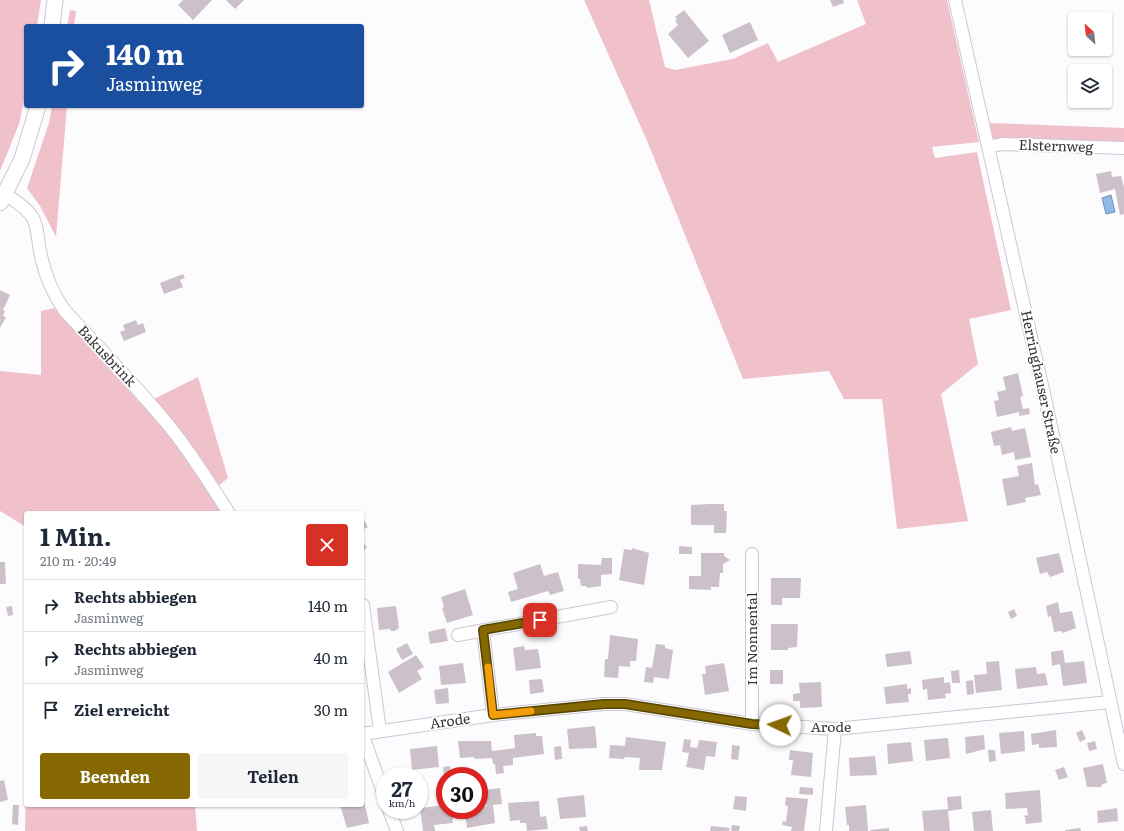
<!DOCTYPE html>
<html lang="de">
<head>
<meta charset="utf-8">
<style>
  :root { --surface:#fff; --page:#f6f6f7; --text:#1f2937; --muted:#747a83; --line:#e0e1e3; --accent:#856801 }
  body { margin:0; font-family:Literata,serif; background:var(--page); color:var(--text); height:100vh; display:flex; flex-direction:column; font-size:15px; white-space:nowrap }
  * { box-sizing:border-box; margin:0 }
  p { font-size:13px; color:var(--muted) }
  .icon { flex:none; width:22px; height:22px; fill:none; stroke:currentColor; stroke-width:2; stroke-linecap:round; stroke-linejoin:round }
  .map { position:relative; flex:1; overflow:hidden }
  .sheet { position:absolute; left:24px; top:511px; width:340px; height:296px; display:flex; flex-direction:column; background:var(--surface); border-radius:4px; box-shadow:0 1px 3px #0004 }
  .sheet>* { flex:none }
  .hud { position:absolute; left:24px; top:24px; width:340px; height:84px; border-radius:4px; box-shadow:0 1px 3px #0004; background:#1a4fa0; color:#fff; overflow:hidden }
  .needle { width:26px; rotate:333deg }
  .controls { position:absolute; left:1068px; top:12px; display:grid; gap:8px }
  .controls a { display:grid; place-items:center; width:44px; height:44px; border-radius:4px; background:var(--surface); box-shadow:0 1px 3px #0004; font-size:20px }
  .speed { position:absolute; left:376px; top:767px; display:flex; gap:8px; font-size:20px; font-weight:700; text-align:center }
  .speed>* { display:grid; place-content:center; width:52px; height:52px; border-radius:50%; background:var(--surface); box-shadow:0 1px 3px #0004; line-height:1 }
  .speed small { font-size:10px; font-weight:400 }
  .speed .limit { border:6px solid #d22; background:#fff; color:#111 }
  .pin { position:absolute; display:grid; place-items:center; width:34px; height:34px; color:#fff; margin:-17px; border-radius:8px; box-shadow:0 2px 6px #0006 }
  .me { position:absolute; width:44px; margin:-22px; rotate:273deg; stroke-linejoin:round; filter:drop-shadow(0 0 3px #0008) }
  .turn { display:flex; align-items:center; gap:14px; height:84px; padding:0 16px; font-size:18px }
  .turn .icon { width:52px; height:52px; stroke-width:2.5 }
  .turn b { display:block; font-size:28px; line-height:34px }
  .round { display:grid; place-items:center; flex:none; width:42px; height:42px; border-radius:4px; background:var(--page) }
  .headline { display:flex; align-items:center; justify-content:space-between; height:68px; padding:0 16px }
  h1 { font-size:24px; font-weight:700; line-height:30px }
  .cta { display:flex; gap:8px; margin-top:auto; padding:8px 16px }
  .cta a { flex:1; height:46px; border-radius:4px; background:var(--accent); color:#fff; font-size:16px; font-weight:700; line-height:46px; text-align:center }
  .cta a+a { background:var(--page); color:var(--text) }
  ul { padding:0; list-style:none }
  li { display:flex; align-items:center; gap:12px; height:52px; padding:0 16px; border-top:1px solid var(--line) }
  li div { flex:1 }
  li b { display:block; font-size:15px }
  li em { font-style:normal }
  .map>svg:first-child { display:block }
</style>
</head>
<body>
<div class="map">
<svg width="1124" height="831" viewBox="0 0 1124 831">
  <rect width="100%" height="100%" fill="#fcfbfd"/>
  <path fill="#f0c1cb" d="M0 0H41L37 26H26V91L19 124 0 171Z
    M584 0H649L665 67 675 70 733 59 768 43 778 62 866 24 857 0H947L979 142 932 147 935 158 977 152 1011 310 969 319 978 364 941 394 968 521 897 529 882 399H844L829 371 743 379 648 143Z
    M70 10 76 11 74 26H67Z
    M52 106H67L56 237 40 206 27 188 49 123Z
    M988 123 1124 128V144L995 140 991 135Z
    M54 308 142 405 198 377 228 478 210 493 221 513H26V527L0 511V371L41 375V311Z
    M26 763V805H195L197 831H25Z"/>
  <path fill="#8eb9e8" stroke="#7491b4" d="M1111 195 1115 212 1106 214 1102 198Z"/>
  <path fill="#cdc1c9" d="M183 0H212L193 20 178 5Z
    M226 0H244L235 9Z
    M830 0H843L844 3 833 7Z
    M684 10 709 41 688 58 668 34 678 25 675 21 677 19 675 17Z
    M750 22 758 40 730 53 722 35Z
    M1111 171 1112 177 1121 176 1124 187V214L1120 215 1115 189 1100 193 1096 174Z
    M183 274 185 278 180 280 183 287 164 294 160 283Z
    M0 290 10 295 3 310 5 311 3 316 6 317 0 328Z
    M136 320 138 325 143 323 146 332 124 341 120 332 125 330 123 325Z
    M1018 373 1023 396 1020 397 1023 409 1029 408 1030 414 1019 416V412L997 417 994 401 999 400 997 392 1006 390 1003 377Z
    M1011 427 1012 431 1025 428 1031 457 1015 460 1014 452 1002 455 1000 445 994 446 991 432Z
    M1032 463 1035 485 1038 484 1041 495 1025 498 1026 502 1007 506 1002 479 1019 476 1017 466Z
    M710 504H724V511H727L726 533H714V525H691V505Z
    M362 517 368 527 362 530Z
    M362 540 367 548 362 551Z
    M679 546 692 547V554H679Z
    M632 548 649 553 644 585 619 580 624 549 632 550Z
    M701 553H724V556L730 560 723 564V573H720L719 587H711V590L689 589V576H701Z
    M1059 553 1064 572 1050 577 1047 572 1040 574 1036 558Z
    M602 558H612V574L601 575V586L587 588V586H581L580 579H578V564L601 565Z
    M0 562H5L6 584H0Z
    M540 564 544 576 558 572 564 591 550 595 548 591 511 602 508 592 518 589 513 573Z
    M771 578H801L800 598H782V605H771Z
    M465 589 473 615 447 623 442 608 444 607 441 597Z
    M1058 602 1060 613 1072 611 1076 628 1063 633 1061 631 1054 632 1051 616 1048 617 1046 606Z
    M12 606 13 615 8 616 6 607Z
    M396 606 399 628 395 631H391L390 629 379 630 377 608Z
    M1014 609 1017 616 1011 619 1008 612Z
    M771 624H798L797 647 788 648V650H771Z
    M445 628 448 641 430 644 428 632Z
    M610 635 638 639 636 661H630V667L619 666 618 678 604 677 605 659H608Z
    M407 643 413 654 402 660 396 649Z
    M656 644 665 645V648L673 650 669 679 654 677 653 683 644 682 646 667 652 668Z
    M524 646 525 650 538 649 541 668 516 671 513 648Z
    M1063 650 1065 663 1084 661 1087 683 1063 686 1060 664 1052 666 1051 652Z
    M910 651 912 664 887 667 885 654Z
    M416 655 424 667 417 671 422 679 399 693 388 672Z
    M999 661 1002 690 976 693 974 675 987 674 986 662Z
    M463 663 466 683 441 685 439 666Z
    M724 663 729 691 705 695 702 674H706L705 666Z
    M1036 667 1037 674 1045 673 1048 685 1017 689 1015 669Z
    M770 670H783V684H770Z
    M959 670 960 683H952L951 671Z
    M944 677V683L950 682 951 693 945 694 946 698 928 700 927 689 923 690 922 680Z
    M542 679 544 692 530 694 529 680Z
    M973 680 974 694 967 695 966 681Z
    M821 682 822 707 800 708V701H793V694L800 693 799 683Z
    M907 684V689L911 688V694H908L909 702 886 704 884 687Z
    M448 688 449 703 436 704 434 690Z
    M595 726 597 748 569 749 567 729Z
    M1056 730 1057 747 1039 748V744L1032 745 1031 734Z
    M1082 730 1086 739 1080 742 1076 733Z
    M1024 731 1025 751 1001 754 999 733Z
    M536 733V736H542L544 754 513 758V765L503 766 504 773 496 774 495 764H493L492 758 475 759 474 757 460 758 458 741H491L492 751 501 750 515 748 514 735Z
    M984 735 985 749 966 754 965 737Z
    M626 737 666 742 662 770H639L640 758 625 757 624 759 609 758 610 745 625 746Z
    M948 738 950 758 926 761 924 740Z
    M684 739 691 740 690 747 697 748 699 740 717 742 715 757 706 756 704 770 686 767 689 753 682 752Z
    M1095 741 1097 749 1089 751 1087 743Z
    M911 742 913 761 888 764 887 744Z
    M732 745 740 746 738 760 731 759Z
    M437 746 439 767 412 770 410 749Z
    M561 746 562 759 555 760 554 747Z
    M790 750 813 753 811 777 791 775 793 760H789Z
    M988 750H995L996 761 989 762Z
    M875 756 877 775 850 776 849 758Z
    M1103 764 1107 783 1102 784 1101 787H1087L1083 768Z
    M450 766 451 776H444L443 767Z
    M1064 767 1068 777 1059 780 1055 770Z
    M4 780 8 800 0 802V781Z
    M800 787 813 788V795L799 794Z
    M500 788 502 804 493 805 495 823 467 828 465 810H479V807L487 806 484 790Z
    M1040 790 1042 822 1026 824 1025 817 1023 816 1028 815 1027 808 1006 809 1005 793Z
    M584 795 586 817 560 819 557 798Z
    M735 796 747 797 746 811 733 809Z
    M961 796 962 809 948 811 950 831H924L922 811 948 809 947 797Z
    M363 797 369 823 347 828 340 805H362Z
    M786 797 808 799 804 831H791L792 827 782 825 783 821 786 822 788 806 785 805Z
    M539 801 540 817 546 816 548 829 527 831 526 823H520V820L510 821 508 803Z
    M13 805H19L18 825 12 824Z
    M445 805V810H452L453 823 434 825 435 831H423L420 808Z
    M866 805 868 831H849V825H847L845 807Z
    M1117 808 1118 821 1098 823 1097 811Z
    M991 810 993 831H974L972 812Z
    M732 825 740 826 739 831H731Z
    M587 826 588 831H580L579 827Z
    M711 826 730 828 729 831H710Z
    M889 828V831H870V830Z
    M1080 828 1081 831H1065V830Z"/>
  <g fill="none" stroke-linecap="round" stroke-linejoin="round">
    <defs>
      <path id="minor" d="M955 0 1046 403 1124 764
        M988 147 1002 144 1124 148
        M5 194C15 201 26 207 33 218 38 228 38 241 40 251 44 273 53 294 65 311 101 349 137 387 170 427 192 454 210 484 229 513
        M363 605 380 731
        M483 630 493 715
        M458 635 611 607
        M752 724V554
        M362 733 385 798
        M362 734 493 715 604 704H625L752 724 835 729 1110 702
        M389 810 397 831
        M826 831 835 729"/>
      <path id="tertiary" d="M52 26 55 0
        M0 203 22 159 38 106"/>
    </defs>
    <use href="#minor" stroke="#ccc7d3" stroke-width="14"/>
    <use href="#tertiary" stroke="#ccc7d3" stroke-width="17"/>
    <use href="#minor" stroke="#fff" stroke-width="12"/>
    <use href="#tertiary" stroke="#fff" stroke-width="15"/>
  </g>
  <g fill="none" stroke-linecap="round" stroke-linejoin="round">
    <defs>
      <path id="route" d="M540 620 483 630 493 715 604 704H625L752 724 780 725"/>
    </defs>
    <use href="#route" stroke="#564401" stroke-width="10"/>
    <use href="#route" stroke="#856801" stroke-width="7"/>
    <path stroke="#f59e0b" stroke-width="7" d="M488 667 493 715 531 711"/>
  </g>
  <g text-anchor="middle" stroke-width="3.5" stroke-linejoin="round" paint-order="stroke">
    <g font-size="14" fill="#37353a" stroke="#fff">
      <text transform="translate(1056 146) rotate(2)" y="5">Elsternweg</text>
      <text transform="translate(107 356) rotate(47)" y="5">Bakusbrink</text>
      <text transform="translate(1041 382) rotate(78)" y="5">Herringhauser Straße</text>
      <text transform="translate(752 639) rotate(-90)" y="5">Im Nonnental</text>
      <text transform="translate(450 721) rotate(-8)" y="5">Arode</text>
      <text x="831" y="732">Arode</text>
    </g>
  </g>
</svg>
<div class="controls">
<a><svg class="needle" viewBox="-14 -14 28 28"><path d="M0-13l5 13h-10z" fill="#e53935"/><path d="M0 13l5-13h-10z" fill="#747a83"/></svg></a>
<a><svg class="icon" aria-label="layers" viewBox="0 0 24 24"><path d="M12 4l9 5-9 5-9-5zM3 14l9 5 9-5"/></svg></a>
</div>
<div class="speed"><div>27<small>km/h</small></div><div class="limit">30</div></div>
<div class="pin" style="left:540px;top:620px;background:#d93025"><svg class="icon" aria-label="arrive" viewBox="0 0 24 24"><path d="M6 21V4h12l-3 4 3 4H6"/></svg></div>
<svg class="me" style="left:780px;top:725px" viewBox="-20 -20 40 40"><circle r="19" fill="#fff"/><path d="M0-13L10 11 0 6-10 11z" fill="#856801"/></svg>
<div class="hud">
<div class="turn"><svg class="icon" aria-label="right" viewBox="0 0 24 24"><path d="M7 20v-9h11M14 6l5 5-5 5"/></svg><div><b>140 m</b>Jasminweg</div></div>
</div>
<section class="sheet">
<div class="headline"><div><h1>1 Min.</h1><p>210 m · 20:49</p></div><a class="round" style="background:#d93025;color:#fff"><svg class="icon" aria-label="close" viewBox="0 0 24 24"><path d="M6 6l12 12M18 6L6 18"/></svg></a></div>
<ul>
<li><svg class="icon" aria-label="right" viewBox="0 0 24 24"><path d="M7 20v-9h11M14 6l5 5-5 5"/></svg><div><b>Rechts abbiegen</b><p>Jasminweg</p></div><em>140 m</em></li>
<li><svg class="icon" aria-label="right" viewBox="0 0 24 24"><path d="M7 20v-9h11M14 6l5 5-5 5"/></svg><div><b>Rechts abbiegen</b><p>Jasminweg</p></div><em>40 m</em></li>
<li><svg class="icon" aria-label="arrive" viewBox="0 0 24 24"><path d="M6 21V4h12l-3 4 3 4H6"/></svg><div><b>Ziel erreicht</b></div><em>30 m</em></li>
</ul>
<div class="cta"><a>Beenden</a><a>Teilen</a></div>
</section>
</div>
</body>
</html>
